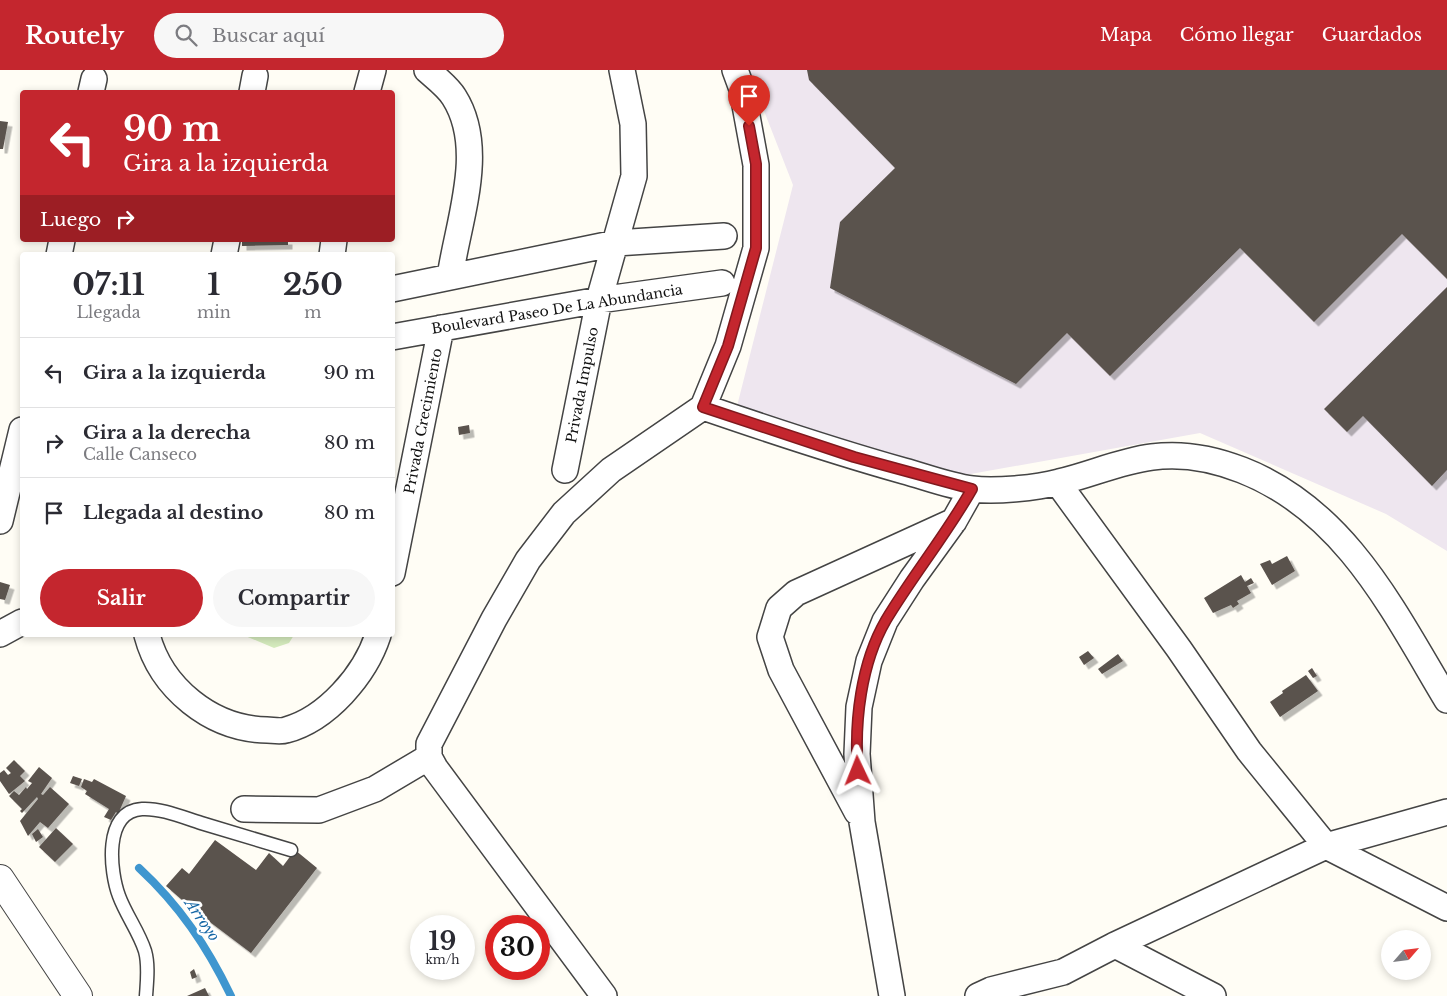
<!DOCTYPE html>
<html lang="es">
<head>
<meta charset="utf-8">
<style>
  :root { --surface:#fff; --page:#f7f7f7; --text:#2b2b33; --muted:#7c7c81; --line:#e1e1e2; --accent:#c4262e }
  body { margin:0; font-family:"Libre Baskerville",serif; background:var(--page); color:var(--text); height:100vh; display:flex; flex-direction:column; font-size:19px; white-space:nowrap }
  * { box-sizing:border-box; margin:0 }
  p { font-size:16px; color:var(--muted) }
  .icon { flex:none; width:28px; height:28px; fill:none; stroke:currentColor; stroke-width:2; stroke-linecap:round; stroke-linejoin:round }
  .map { position:relative; flex:1; overflow:hidden }
  .side { position:absolute; left:20px; top:182px; width:375px; height:385px; display:flex; flex-direction:column; background:var(--surface); border-radius:5px; box-shadow:0 2px 8px #0003 }
  .side>* { flex:none }
  .banner { position:absolute; left:20px; top:20px; width:375px; height:152px; border-radius:5px; box-shadow:0 2px 8px #0003; background:#c4262e; color:#fff; overflow:hidden }
  .needle { width:32px; rotate:62deg }
  .buttons { position:absolute; left:1381px; top:860px; display:grid; gap:10px }
  .buttons a { display:grid; place-items:center; width:50px; height:50px; border-radius:50%; background:var(--surface); box-shadow:0 2px 8px #0003; font-size:25px }
  .speed { position:absolute; left:410px; top:845px; display:flex; gap:10px; font-size:25px; font-weight:700; text-align:center }
  .speed>* { display:grid; place-content:center; width:65px; height:65px; border-radius:50%; background:var(--surface); box-shadow:0 2px 8px #0003; line-height:1 }
  .speed small { font-size:12px; font-weight:400 }
  .speed .limit { border:8px solid #d22; background:#fff; color:#111 }
  .pin { position:absolute; display:grid; place-items:center; width:42px; height:42px; color:#fff; margin:-51px -21px; border-radius:50% 50% 50% 0; rotate:-45deg; box-shadow:0 0 5px #0007 }
  .pin .icon { rotate:45deg }
  .me { position:absolute; width:55px; margin:-28px; rotate:358deg; stroke-linejoin:round; filter:drop-shadow(0 0 4px #0008) }
  .turn { display:flex; align-items:center; gap:18px; height:105px; padding:0 20px; font-size:22px }
  .turn .icon { width:65px; height:65px; stroke-width:2.5 }
  .turn b { display:block; font-size:35px; line-height:42px }
  .then { display:flex; align-items:center; height:48px; padding:0 20px; background:#0003; gap:10px; font-size:19px }
  .eta { display:flex; justify-content:space-evenly; align-items:center; height:85px; text-align:center }
  .eta b { font-size:30px; font-weight:700; line-height:35px }
  .button { display:flex; gap:10px; margin-top:auto; padding:10px 20px }
  .button a { flex:1; height:58px; border-radius:30px; background:var(--accent); color:#fff; font-size:20px; font-weight:700; line-height:58px; text-align:center }
  .button a+a { background:var(--page); color:var(--text) }
  ul { padding:0; list-style:none }
  li { display:flex; align-items:center; gap:15px; height:70px; padding:0 20px; border-top:1px solid var(--line) }
  li div { flex:1 }
  li b { display:block; font-size:19px }
  li em { font-style:normal }
  header { display:flex; align-items:center; gap:30px; box-sizing:border-box; height:70px; padding:0 25px; background:var(--accent); color:#fff }
  header strong { font-size:24px }
  nav { display:flex; gap:28px; margin-inline-start:auto; font-size:18px }
  .search { width:350px; height:45px; background:var(--page); display:flex; align-items:center; gap:12px; box-sizing:border-box; padding:0 18px; border-radius:28px; color:var(--muted); font-size:19px }
  .map>svg:first-child { display:block }
</style>
</head>
<body>
<header>
<strong>Routely</strong>
<div class="search"><svg class="icon" aria-label="search" viewBox="0 0 24 24"><circle cx="10" cy="10" r="6"/><path d="M15 15l6 6"/></svg>Buscar aquí</div>
<nav><a>Mapa</a><a>Cómo llegar</a><a>Guardados</a></nav>
</header>
<div class="map">
<svg width="1447" height="926" viewBox="0 0 1447 926">
  <defs>
    <filter id="shadow"><feDropShadow dx="4.5" dy="4.5" stdDeviation="0" flood-color="#0004"/></filter>
  </defs>
  <rect width="100%" height="100%" fill="#fffdf5"/>
  <path fill="#eee6ef" d="M748 0H1447V481L1386 444 1200 363 965 405 734 348 793 115Z"/>
  <path fill="#d5ebbd" d="M243 565H294L289 573 274 578Z"/>
  <g fill="none" stroke-linecap="round" stroke-linejoin="round">
    <path stroke="#3f96cf" stroke-width="8" d="M139 798C179 835 207 876 231 926"/>
  </g>
  <path fill="#5a524d" filter="url(#shadow)" d="M807 0H1447V209L1402 164 1314 252 1240 178 1110 306 1067 263 1016 314 830 218 840 152 895 98 809 10Z
    M0 51 8 52 3 79H0Z
    M242 170H288V175L242 176Z
    M1447 217V400L1432 416 1363 346 1347 362 1324 339Z
    M469 355 470 363 459 365 458 357Z
    M1287 486 1295 501 1272 515 1260 494 1270 490 1272 494Z
    M1241 505 1245 512 1251 508 1254 513 1247 516 1251 523 1237 531 1239 534 1233 538 1231 535 1213 543 1204 528Z
    M0 512 10 515 5 530 0 529Z
    M1088 581 1094 588 1084 595 1079 587Z
    M1118 584 1123 591 1102 604 1098 599Z
    M1312 598 1317 606 1313 608 1308 601Z
    M1306 605 1318 621 1280 647 1270 632 1283 623 1282 621Z
    M14 690 25 701 20 706 25 711 9 724 0 711V703L4 700 8 705 11 703 6 698Z
    M39 697 52 708 41 724 43 725 50 717 69 734 48 758 40 752 28 766 20 751 38 729 37 727 22 743 20 741 22 739 9 726 14 721 19 725 26 717 27 719 32 713 28 711Z
    M73 706 82 709 79 716 70 713Z
    M84 709 92 712 94 709 126 726 118 744 116 742 111 750 104 747 109 739 85 724 87 721 81 717Z
    M56 758 73 774 55 792 39 777Z
    M38 759 43 767 36 772 32 764Z
    M215 770 256 800 269 783 283 796 295 780 317 798 251 883 190 837 166 816 182 798 189 804Z
    M194 899 197 907 192 909 190 902Z
    M205 918 209 926H187Z"/>
  <g fill="none" stroke-linecap="round" stroke-linejoin="round">
    <defs>
      <path id="service" d="M146 926C147 911 149 895 145 881 139 862 126 845 119 826 110 802 103 741 142 739 161 738 182 747 201 753 231 762 261 771 291 780"/>
      <path id="minor" d="M427 0C436 8 448 17 454 27 487 79 458 151 450 207
        M91 22 94 9
        M252 22 255 6
        M367 22 373 0
        M59 185 62 170
        M224 185 227 170
        M332 185 334 170
        M392 219 616 173 724 166
        M392 267 599 230 722 213
        M703 337C770 360 836 382 904 401 926 407 949 416 972 419 995 422 1036 418 1059 412 1090 405 1120 391 1152 387 1182 383 1214 389 1242 400 1345 440 1393 540 1447 630
        M703 337 728 276 756 178V95L742 19 735 0
        M565 400 599 230 634 106 633 54 622 0
        M1058 413 1179 579 1249 681 1326 776 1447 838
        M0 451 22 360
        M392 503 441 258
        M0 564 22 552
        M147 565C161 618 211 659 267 660 272 660 280 662 286 660 327 649 365 605 378 565
        M244 739 319 740 375 719 429 687
        M857 742 781 600 770 567 779 538 796 523 954 451
        M1115 875 1213 926
        M604 926 435 698 429 687V674L494 549 528 490 564 443 611 400 703 337
        M892 926 862 752 857 684 859 637 869 591 885 551 912 509 954 451 972 419
        M978 926 991 920 1063 902 1115 875 1326 776 1447 742"/>
      <path id="tertiary" d="M0 809 78 926"/>
    </defs>
    <use href="#service" stroke="#444" stroke-width="15"/>
    <use href="#minor" stroke="#444" stroke-width="28"/>
    <use href="#tertiary" stroke="#444" stroke-width="30"/>
    <use href="#service" stroke="#fff" stroke-width="12"/>
    <use href="#minor" stroke="#fff" stroke-width="25"/>
    <use href="#tertiary" stroke="#fff" stroke-width="28"/>
  </g>
  <g fill="none" stroke-linecap="round" stroke-linejoin="round">
    <defs>
      <path id="route" d="M749 56 756 94V178L728 276 703 337 854 387 972 419C946 465 913 505 886 550 861 593 854 652 858 701"/>
    </defs>
    <use href="#route" stroke="#7f191e" stroke-width="12"/>
    <use href="#route" stroke="#c4262e" stroke-width="9"/>
  </g>
  <g text-anchor="middle" stroke-width="5" stroke-linejoin="round" paint-order="stroke">
    <g font-size="14" fill="#111" stroke="#fff">
      <text transform="translate(557 239) rotate(-9)" y="5">Boulevard Paseo De La Abundancia</text>
      <text transform="translate(582 315) rotate(-79)" y="5">Privada Impulso</text>
      <text transform="translate(423 351) rotate(-79)" y="5">Privada Crecimiento</text>
    </g>
    <g font-size="15" font-style="italic" fill="#1768a6" stroke="#fff">
      <text transform="translate(202 850) rotate(55)" y="5">Arroyo</text>
    </g>
  </g>
</svg>
<div class="buttons">
<a><svg class="needle" viewBox="-14 -14 28 28"><path d="M0-13l5 13h-10z" fill="#e53935"/><path d="M0 13l5-13h-10z" fill="#7c7c81"/></svg></a>
</div>
<div class="speed"><div>19<small>km/h</small></div><div class="limit">30</div></div>
<div class="pin" style="left:749px;top:56px;background:#d93025"><svg class="icon" aria-label="arrive" viewBox="0 0 24 24"><path d="M6 21V4h12l-3 4 3 4H6"/></svg></div>
<svg class="me" style="left:858px;top:701px" viewBox="-20 -20 40 40"><path d="M0-17L14 15 0 8-14 15z" fill="#c4262e" stroke="#fff" stroke-width="4"/></svg>
<div class="banner">
<div class="turn"><svg class="icon" aria-label="left" viewBox="0 0 24 24"><path d="M17 20v-9H6M10 6l-5 5 5 5"/></svg><div><b>90 m</b>Gira a la izquierda</div></div>
<div class="then">Luego<svg class="icon" aria-label="right" viewBox="0 0 24 24"><path d="M7 20v-9h11M14 6l5 5-5 5"/></svg></div>
</div>
<section class="side">
<div class="eta">
<div><b>07:11</b><p>Llegada</p></div>
<div><b>1</b><p>min</p></div>
<div><b>250</b><p>m</p></div>
</div>
<ul>
<li><svg class="icon" aria-label="left" viewBox="0 0 24 24"><path d="M17 20v-9H6M10 6l-5 5 5 5"/></svg><div><b>Gira a la izquierda</b></div><em>90 m</em></li>
<li><svg class="icon" aria-label="right" viewBox="0 0 24 24"><path d="M7 20v-9h11M14 6l5 5-5 5"/></svg><div><b>Gira a la derecha</b><p>Calle Canseco</p></div><em>80 m</em></li>
<li><svg class="icon" aria-label="arrive" viewBox="0 0 24 24"><path d="M6 21V4h12l-3 4 3 4H6"/></svg><div><b>Llegada al destino</b></div><em>80 m</em></li>
</ul>
<div class="button"><a>Salir</a><a>Compartir</a></div>
</section>
</div>
</body>
</html>
